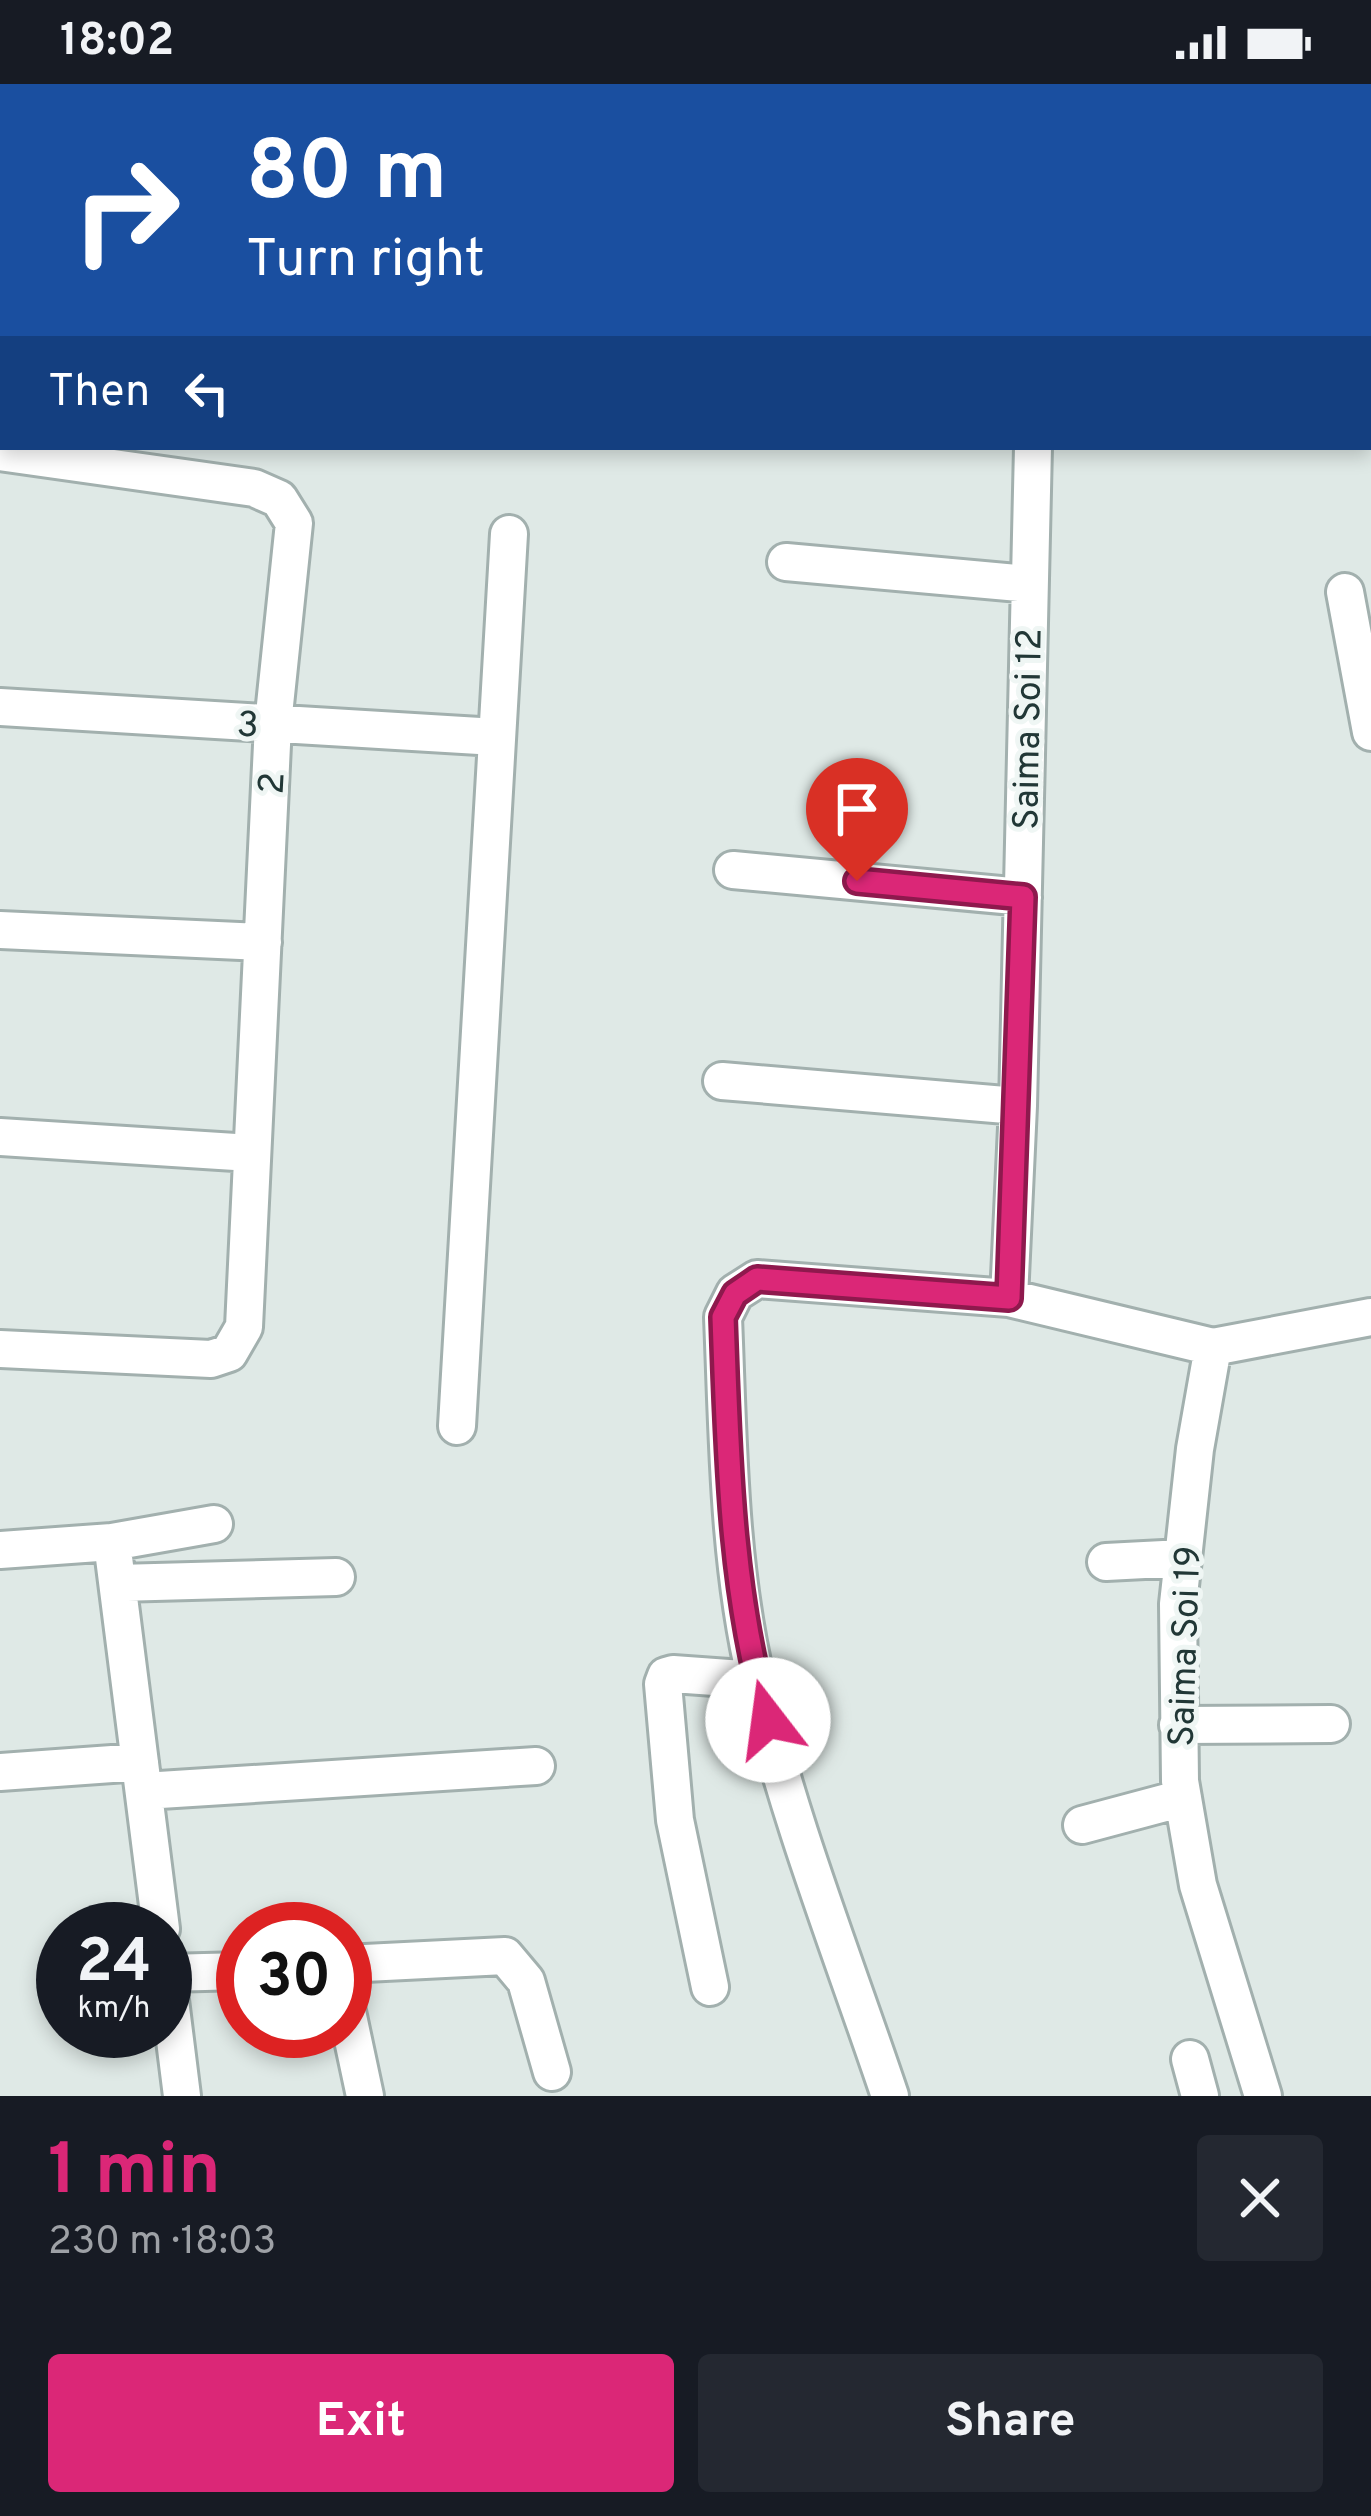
<!DOCTYPE html>
<html lang="en">
<head>
<meta charset="utf-8">
<style>
  :root { --surface:#171b24; --page:#242831; --text:#f1f3f6; --muted:#9ea1a6; --accent:#db2777 }
  body { margin:0; font-family:Overpass,sans-serif; background:var(--page); color:var(--text); height:100vh; display:flex; flex-direction:column; font-size:45px; white-space:nowrap }
  * { box-sizing:border-box; margin:0 }
  p { font-size:39px; color:var(--muted) }
  .icon { flex:none; width:66px; height:66px; fill:none; stroke:currentColor; stroke-width:2; stroke-linecap:round; stroke-linejoin:round }
  .map { position:relative; height:2012px; overflow:hidden }
  .details { display:flex; flex-direction:column; background:var(--surface); flex:1 }
  .details>* { flex:none }
  .top-card { position:absolute; left:0px; top:0px; width:1371px; height:366px; box-shadow:0 6px 18px #0003; background:#1a4fa0; color:#fff; overflow:hidden }
  .speed { position:absolute; left:36px; top:1818px; display:flex; gap:24px; font-size:60px; font-weight:700; text-align:center }
  .speed>* { display:grid; place-content:center; width:156px; height:156px; border-radius:50%; background:var(--surface); box-shadow:0 6px 18px #0003; line-height:1 }
  .speed small { font-size:30px; font-weight:400 }
  .speed .limit { border:18px solid #d22; background:#fff; color:#111 }
  .pin { position:absolute; display:grid; place-items:center; width:102px; height:102px; color:#fff; margin:-123px -51px; border-radius:50% 50% 50% 0; rotate:-45deg; box-shadow:0 0 12px #0007 }
  .pin .icon { rotate:45deg }
  .me { position:absolute; width:132px; margin:-66px; rotate:345deg; stroke-linejoin:round; filter:drop-shadow(0 0 9px #0008) }
  .turn { display:flex; align-items:center; gap:42px; height:252px; padding:0 48px; font-size:54px }
  .turn .icon { width:156px; height:156px; stroke-width:2.5 }
  .turn b { display:block; font-size:84px; line-height:102px }
  .then { display:flex; align-items:center; height:114px; padding:0 48px; background:#0003; gap:24px; font-size:45px }
  .round { display:grid; place-items:center; flex:none; width:126px; height:126px; border-radius:12px; background:var(--page) }
  .headline { display:flex; align-items:center; justify-content:space-between; height:204px; padding:0 48px }
  h1 { font-size:72px; font-weight:700; line-height:90px; color:var(--accent) }
  .button { display:flex; gap:24px; margin-top:auto; padding:24px 48px }
  .button a { flex:1; height:138px; border-radius:12px; background:var(--accent); color:#fff; font-size:48px; font-weight:700; line-height:138px; text-align:center }
  .button a+a { background:var(--page); color:var(--text) }
  .status { display:flex; justify-content:space-between; align-items:center; height:84px; padding:0 60px; background:var(--surface); direction:ltr }
  .status svg { height:33px; fill:currentColor }
  .map>svg:first-child { display:block }
</style>
</head>
<body>
<div class="status"><b>18:02</b><svg viewBox="0 0 49 12"><path d="M0 12V9h3v3zM5 12V6h3v6zM10 12V3h3v9zM15 12V0h3v12zM26 1h20v11H26zM47 4h2v5h-2z"/></svg></div>
<div class="map">
<svg width="1371" height="2012" viewBox="0 0 1371 2012">
  <rect width="100%" height="100%" fill="#dfe9e6"/>
  <g fill="none" stroke-linecap="round" stroke-linejoin="round">
    <defs>
      <path id="minor" d="M1014 0 1024 3
        M77 3V0
        M250 3V0
        M444 3 445 0
        M626 3 627 0
        M0 149H3
        M0 368 254 404 279 415 294 439 273 640 244 1243 229 1269 211 1275 0 1265
        M786 478 1029 500
        M1345 508 1371 648
        M0 623 496 653
        M733 786 1023 813
        M0 846 263 858
        M722 997 1018 1022
        M0 1053 251 1069
        M1009 1214 1018 1022 1033 363
        M457 1342 509 450
        M112 1458 161 1845
        M0 1466 112 1458 214 1440
        M1106 1478 1183 1474
        M118 1499 336 1493
        M1178 1641 1331 1640
        M0 1688 140 1678
        M144 1707 536 1682
        M1082 1741 1183 1714
        M165 1876 182 2012
        M345 1880 505 1872 526 1897 552 1988
        M166 1889 243 1887
        M710 1903 675 1736 663 1600 666 1592 673 1590 756 1596
        M345 1918 365 2012
        M1190 1975 1200 2012
        M890 2012C844 1875 789 1737 756 1596 728 1478 728 1353 723 1233L735 1209 757 1195 1009 1214 1213 1263
        M1263 2012 1198 1801 1180 1697 1178 1520 1195 1365 1213 1263 1371 1233"/>
    </defs>
    <use href="#minor" stroke="#a2b0ae" stroke-width="42"/>
    <use href="#minor" stroke="#fff" stroke-width="36"/>
  </g>
  <g fill="none" stroke-linecap="round" stroke-linejoin="round">
    <defs>
      <path id="route" d="M768 1636C730 1506 728 1367 723 1233L735 1210 757 1195 1009 1214 1023 813 857 797"/>
    </defs>
    <use href="#route" stroke="#8e194d" stroke-width="30"/>
    <use href="#route" stroke="#db2777" stroke-width="21"/>
  </g>
  <g text-anchor="middle" stroke-width="10" stroke-linejoin="round" paint-order="stroke">
    <g font-size="36" fill="#213736" stroke="#eff6f4">
      <text transform="translate(248 639) rotate(4)" y="13">3</text>
      <text transform="translate(1026 645) rotate(-89)" y="13">Saima Soi 12</text>
      <text transform="translate(270 699) rotate(-87)" y="13">2</text>
      <text transform="translate(1183 1562) rotate(-88)" y="13">Saima Soi 19</text>
    </g>
  </g>
</svg>
<div class="speed"><div>24<small>km/h</small></div><div class="limit">30</div></div>
<div class="pin" style="left:857px;top:797px;background:#d93025"><svg class="icon" aria-label="arrive" viewBox="0 0 24 24"><path d="M6 21V4h12l-3 4 3 4H6"/></svg></div>
<svg class="me" style="left:768px;top:1636px" viewBox="-20 -20 40 40"><circle r="19" fill="#fff"/><path d="M0-13L10 11 0 6-10 11z" fill="#db2777"/></svg>
<div class="top-card">
<div class="turn"><svg class="icon" aria-label="right" viewBox="0 0 24 24"><path d="M7 20v-9h11M14 6l5 5-5 5"/></svg><div><b>80 m</b>Turn right</div></div>
<div class="then">Then<svg class="icon" aria-label="left" viewBox="0 0 24 24"><path d="M17 20v-9H6M10 6l-5 5 5 5"/></svg></div>
</div>
</div>
<section class="details">
<div class="headline"><div><h1>1 min</h1><p>230 m · 18:03</p></div><a class="round"><svg class="icon" aria-label="close" viewBox="0 0 24 24"><path d="M6 6l12 12M18 6L6 18"/></svg></a></div>
<div class="button"><a>Exit</a><a>Share</a></div>
</section>
</body>
</html>
